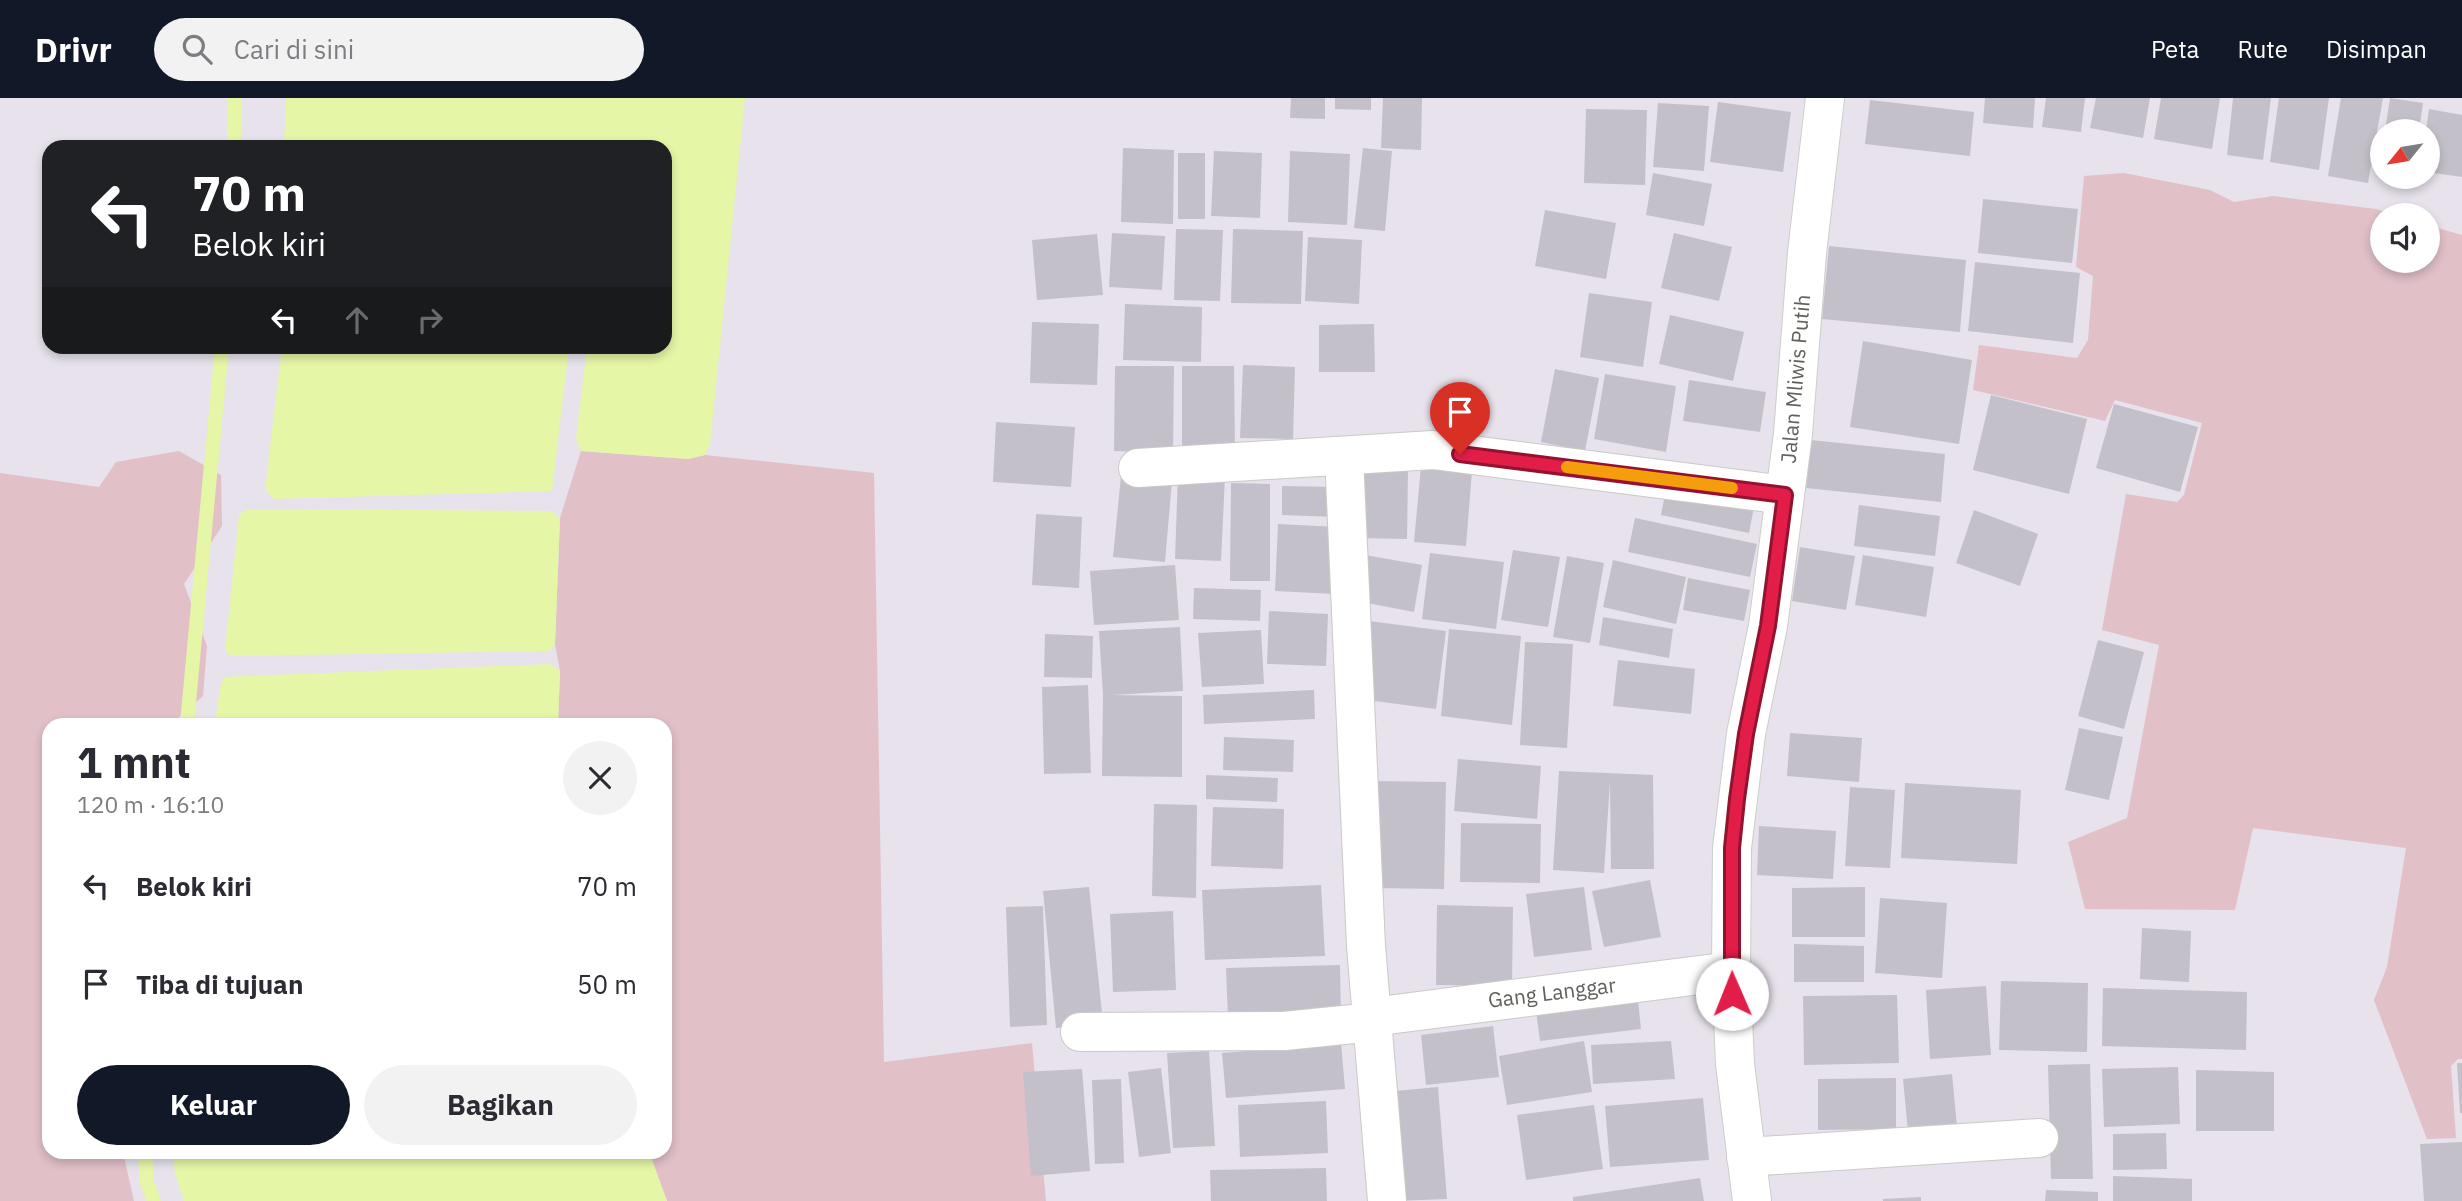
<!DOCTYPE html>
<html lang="id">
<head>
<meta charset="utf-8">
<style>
  :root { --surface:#fff; --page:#f2f2f3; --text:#2b2b33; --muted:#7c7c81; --accent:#111827 }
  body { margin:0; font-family:"IBM Plex Sans",sans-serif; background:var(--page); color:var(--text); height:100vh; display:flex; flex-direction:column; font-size:26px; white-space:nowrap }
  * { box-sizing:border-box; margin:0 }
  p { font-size:23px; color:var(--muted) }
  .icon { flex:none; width:38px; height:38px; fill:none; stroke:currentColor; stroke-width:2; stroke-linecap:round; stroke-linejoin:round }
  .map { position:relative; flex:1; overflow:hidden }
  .sheet { position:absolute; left:42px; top:620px; width:630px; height:441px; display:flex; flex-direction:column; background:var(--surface); border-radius:21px; box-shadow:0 4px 10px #0003 }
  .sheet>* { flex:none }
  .banner { position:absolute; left:42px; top:42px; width:630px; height:214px; border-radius:21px; box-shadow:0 4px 10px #0003; background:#202124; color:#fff; overflow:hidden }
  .needle { width:46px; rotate:240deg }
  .controls { position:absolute; left:2370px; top:21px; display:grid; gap:14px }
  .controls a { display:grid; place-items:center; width:70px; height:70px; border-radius:50%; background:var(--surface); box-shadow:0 4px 10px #0003; font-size:35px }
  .pin { position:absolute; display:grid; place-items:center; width:60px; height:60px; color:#fff; margin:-72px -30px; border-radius:50% 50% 50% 0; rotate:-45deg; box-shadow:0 0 7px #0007 }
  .pin .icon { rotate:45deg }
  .me { position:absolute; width:77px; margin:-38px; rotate:359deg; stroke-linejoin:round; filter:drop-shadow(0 0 5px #0008) }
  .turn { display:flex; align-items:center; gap:24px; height:147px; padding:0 35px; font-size:32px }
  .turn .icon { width:91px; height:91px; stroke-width:2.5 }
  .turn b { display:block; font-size:49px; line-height:60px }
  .lanes { display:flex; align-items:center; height:66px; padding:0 35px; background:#0003; justify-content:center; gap:35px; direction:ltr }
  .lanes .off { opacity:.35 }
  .round { display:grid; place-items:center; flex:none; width:74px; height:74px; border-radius:37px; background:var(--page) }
  .overview { display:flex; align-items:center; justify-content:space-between; height:119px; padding:0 35px }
  h1 { font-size:42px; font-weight:800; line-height:52px }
  .button { display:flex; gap:14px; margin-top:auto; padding:14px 35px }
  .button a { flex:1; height:80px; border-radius:42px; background:var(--accent); color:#fff; font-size:28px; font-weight:800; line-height:80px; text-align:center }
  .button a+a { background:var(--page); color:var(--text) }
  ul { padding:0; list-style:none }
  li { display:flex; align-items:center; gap:21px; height:98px; padding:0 35px }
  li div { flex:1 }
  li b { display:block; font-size:26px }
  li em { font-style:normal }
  header { display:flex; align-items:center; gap:42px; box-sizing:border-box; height:98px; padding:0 35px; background:var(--accent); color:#fff }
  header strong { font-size:33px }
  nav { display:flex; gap:38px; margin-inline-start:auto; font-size:24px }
  .search { width:490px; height:63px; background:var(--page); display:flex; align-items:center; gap:18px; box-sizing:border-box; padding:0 24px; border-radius:38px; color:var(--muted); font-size:26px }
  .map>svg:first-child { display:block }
</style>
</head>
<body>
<header>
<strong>Drivr</strong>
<div class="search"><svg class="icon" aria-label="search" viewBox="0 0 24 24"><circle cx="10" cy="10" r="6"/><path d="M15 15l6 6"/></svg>Cari di sini</div>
<nav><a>Peta</a><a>Rute</a><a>Disimpan</a></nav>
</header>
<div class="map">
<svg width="2462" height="1103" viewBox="0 0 2462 1103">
  <rect width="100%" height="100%" fill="#e7e2eb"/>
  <path fill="#e1c0c8" d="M2124 75 2210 92 2234 104 2273 98 2376 111 2396 117H2382V163H2427V127L2462 137V961H2458L2451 968 2456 1040 2427 1041 2374 902 2387 869 2406 750 2253 730 2235 812 2085 811 2068 744 2127 720 2159 547 2102 532 2126 396 2177 404 2184 397 2202 325 2115 302 2105 323 1973 292 1979 247 2077 260 2088 242 2093 178 2076 169 2084 78Z
    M179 353 221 377 222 428 184 486 207 548 203 598 171 626H49V1054H123L134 1103H0V375L99 389 116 364Z
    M581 353 688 361 705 357 874 375 884 964 1032 945 1046 1103H667L649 1054H665V626H558L560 573 555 546 560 420Z"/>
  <path fill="#e6f6a7" d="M286 0H745L710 346 705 357 688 361 581 353 576 340 587 249 665 248V49H284Z
    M282 249H569L552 393 274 401 265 391Z
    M248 411 551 413 560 420 555 546 549 553 231 558 225 552 239 416Z
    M550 566 560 573 558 626H215L220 590 224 579Z
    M173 1054H649L667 1103H184L175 1076Z"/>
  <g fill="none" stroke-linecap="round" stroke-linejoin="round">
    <path stroke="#e6f6a7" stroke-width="14" d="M234 49 235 0
      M187 626 222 248
      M145 1054 147 1085 154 1103"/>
  </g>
  <path fill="#c4c0c9" d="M1291 0H1325V21L1290 20Z
    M1335 0H1371V12L1335 11Z
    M1383 0H1422L1421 52 1381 50Z
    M1985 0H2035L2033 30 1983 25Z
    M2046 0H2085L2081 34 2042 29Z
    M2096 0H2150L2143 40 2090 30Z
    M2161 0H2220L2212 51 2154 41Z
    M2233 0H2271L2263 62 2227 57Z
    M2279 0H2329L2319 72 2270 64Z
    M2341 0H2383L2368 85 2328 78Z
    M2390 0 2423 5 2419 33H2385Z
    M1870 2 1974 14 1970 58 1865 46Z
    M1718 4 1791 14 1783 74 1710 64Z
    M1658 5 1709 8 1704 73 1653 69Z
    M1586 11 1647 12 1645 87 1584 85Z
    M2429 11 2462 17V79L2427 74 2426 33Z
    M1123 50 1174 52 1173 126 1121 124Z
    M1363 50 1392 53 1385 133 1354 130Z
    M1214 53 1262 55 1260 120 1211 118Z
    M1290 53 1350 56 1347 127 1288 124Z
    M1178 55H1205V121H1178Z
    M1653 75 1712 86 1704 128 1646 117Z
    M1983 101 2078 111 2072 165 1978 155Z
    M1545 112 1616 125 1606 181 1535 168Z
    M1176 131 1223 132 1220 203 1174 202Z
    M1233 131 1303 133 1301 206 1231 205Z
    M1112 135 1165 138 1162 192 1109 189Z
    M1674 135 1732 149 1719 203 1661 190Z
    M1097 136 1103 197 1037 202 1032 142Z
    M1308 139 1362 142 1359 206 1305 203Z
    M1829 148 1966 162 1960 234 1822 221Z
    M1975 164 2080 175 2073 245 1968 233Z
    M1589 195 1652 204 1643 269 1580 259Z
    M1125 206 1202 209 1201 264 1123 262Z
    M1670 217 1744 234 1733 283 1659 266Z
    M1032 224 1099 226 1097 287 1030 285Z
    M1374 226 1375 274H1319V227Z
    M1863 243 1972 262 1959 346 1850 329Z
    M1243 267 1295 269 1293 341 1240 340Z
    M1115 268H1174L1173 355 1114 353Z
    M1182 268H1234L1235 353H1182Z
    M1555 271 1599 280 1585 353 1541 344Z
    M1605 276 1676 288 1666 354 1594 341Z
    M1689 282 1766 294 1760 334 1683 323Z
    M1991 297 2087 321 2069 396 1973 372Z
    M2114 306 2198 329 2180 394 2096 370Z
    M996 324 1075 329 1071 389 993 384Z
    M1811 342 1945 356 1941 404 1806 390Z
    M1421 368 1472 373 1466 448 1414 444Z
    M1356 372 1408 373 1407 441 1355 440Z
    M1178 376 1225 379 1221 463 1175 461Z
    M1121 378 1172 383 1165 464 1113 459Z
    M1231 385 1270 386V483H1230Z
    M1282 388 1336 389V419L1282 417Z
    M1666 391 1754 409 1749 435 1661 417Z
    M1859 407 1940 418 1935 458 1854 448Z
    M1974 412 2038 436 2020 488 1956 465Z
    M1036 416 1082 419 1079 490 1032 487Z
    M1635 420 1757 446 1750 479 1628 454Z
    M1278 426 1338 429 1335 496 1275 493Z
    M1800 449 1855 458 1846 512 1792 503Z
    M1513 452 1560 459 1548 529 1501 522Z
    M1430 455 1504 464 1496 531 1422 521Z
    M1365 457 1422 467 1414 514 1357 503Z
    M1863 457 1934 469 1926 519 1855 507Z
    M1567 458 1604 465 1590 545 1553 539Z
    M1613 462 1686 479 1676 526 1603 509Z
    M1175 467 1179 522 1094 527 1090 473Z
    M1688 480 1750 492 1744 523 1683 512Z
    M1194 490 1261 492 1260 523 1193 521Z
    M1269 513 1328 516 1326 568 1267 566Z
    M1603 519 1673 531 1669 560 1599 547Z
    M1369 523 1446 533 1436 611 1359 601Z
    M1180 529 1183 593 1112 597 1182 598V679L1102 678 1103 597 1099 533Z
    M1449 531 1521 538 1512 627 1441 618Z
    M1261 532 1264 586 1202 589 1198 535Z
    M1045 536 1093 538 1092 580 1044 579Z
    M2098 542 2144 554 2124 631 2078 618Z
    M1525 544 1573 546 1567 650 1520 647Z
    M1618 562 1695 571 1691 616 1613 608Z
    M1088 587 1091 675 1044 676 1042 589Z
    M1314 592 1315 621 1204 626 1203 597Z
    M2079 630 2123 639 2109 702 2065 692Z
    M1790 635 1862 640 1859 684 1787 678Z
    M1224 639 1294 642 1293 674 1223 672Z
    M1458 661 1541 668 1537 721 1454 713Z
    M1559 673 1653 677 1654 771H1611L1610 684 1604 775 1553 772Z
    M1206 677 1278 680 1277 704 1206 701Z
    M1373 683 1446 684 1444 791 1372 790Z
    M1905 685 2021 692 2017 766 1901 760Z
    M1850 689 1895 692 1890 770 1845 768Z
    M1154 706 1197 707 1196 800 1152 798Z
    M1213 709 1284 711 1283 771 1211 768Z
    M1461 725 1541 726 1540 785 1460 784Z
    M1759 728 1836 733 1833 781 1757 777Z
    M1650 782 1661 839 1604 849 1592 793Z
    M1321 787 1325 858 1205 862 1202 792Z
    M1089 789 1103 925 1056 930 1043 793Z
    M1584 789 1592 852 1534 859 1526 796Z
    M1865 789V839H1792V790Z
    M1880 800 1947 805 1942 880 1875 875Z
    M1437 807 1513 809 1512 888 1436 887Z
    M1043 808 1047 927 1010 929 1006 809Z
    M1173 813 1176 892 1113 894 1110 816Z
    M2142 830 2191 833 2189 884 2140 881Z
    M1794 846 1864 848V884H1794Z
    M1340 867 1341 919 1228 921 1226 870Z
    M2001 883 2088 885 2087 954 1999 952Z
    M1986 888 1991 957 1930 961 1926 892Z
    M2103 890 2247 894 2246 952 2102 948Z
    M1637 893 1641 931 1540 943 1535 905Z
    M1897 897 1899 965 1804 967 1803 898Z
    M1493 928 1499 979 1426 987 1421 937Z
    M1584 943 1592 994 1507 1007 1499 958Z
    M1671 943 1675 981 1593 986 1591 947Z
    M1341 945 1345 991 1226 1000 1222 955Z
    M1209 953 1215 1048 1173 1050 1167 955Z
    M2457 965H2462V1015H2460Z
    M2090 966 2093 1081H2051L2048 967Z
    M2178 969 2180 1026 2104 1029 2102 971Z
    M1161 970 1171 1055 1139 1059 1128 974Z
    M1082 971 1090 1073 1031 1078 1023 974Z
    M2196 972 2274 974V1033H2196Z
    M1952 976 1958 1039 1909 1044 1903 981Z
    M1896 980V1031L1818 1032V981Z
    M1121 981 1124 1065 1095 1066 1092 982Z
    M1438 989 1447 1101 1393 1103 1384 994Z
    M1703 1000 1709 1062 1610 1069 1605 1008Z
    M1326 1003 1328 1055 1240 1059 1238 1007Z
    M1594 1007 1603 1071 1526 1082 1517 1017Z
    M2166 1035 2167 1071 2113 1072V1036Z
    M2462 1044V1103H2424L2420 1046Z
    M1326 1070 1327 1103H1211L1210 1072Z
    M2113 1078 2192 1081V1103H2113Z
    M1700 1080 1704 1103H1573V1099Z
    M2046 1092 2098 1094V1103H2045Z
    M1921 1099V1103H1883V1101Z"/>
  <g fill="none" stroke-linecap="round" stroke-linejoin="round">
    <defs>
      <path id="street" d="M1344 358 1366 848 1387 1103
        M1138 370 1433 352 1785 397
        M1372 919 1731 873
        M1080 934 1284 933 1373 924
        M1746 1059 2039 1040"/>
      <path id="secondary" d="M1752 1103 1735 966 1731 873 1732 750 1746 636 1768 528 1793 336 1807 155 1825 0"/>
    </defs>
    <use href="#street" stroke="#c9cbc5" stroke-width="40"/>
    <use href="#secondary" stroke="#cccfc7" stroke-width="40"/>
    <use href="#street" stroke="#fff" stroke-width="38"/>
    <use href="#secondary" stroke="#fff" stroke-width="38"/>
  </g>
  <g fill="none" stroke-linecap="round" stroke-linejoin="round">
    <defs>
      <path id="route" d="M1460 356 1785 397 1768 528 1746 636 1737 701 1732 750V896"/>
    </defs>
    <use href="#route" stroke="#92132f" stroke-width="18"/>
    <use href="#route" stroke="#e11d48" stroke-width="12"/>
    <path stroke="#f59e0b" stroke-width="12" d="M1567 369 1732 390"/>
  </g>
  <g text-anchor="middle" stroke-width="7" stroke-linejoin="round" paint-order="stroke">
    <g font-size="21" fill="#5f615a" stroke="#fff">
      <text transform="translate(1796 281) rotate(-85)" y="7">Jalan Mliwis Putih</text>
      <text transform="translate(1552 895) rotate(-7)" y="7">Gang Langgar</text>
    </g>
  </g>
</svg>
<div class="controls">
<a><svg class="needle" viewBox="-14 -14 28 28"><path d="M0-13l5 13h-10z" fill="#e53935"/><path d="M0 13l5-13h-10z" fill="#7c7c81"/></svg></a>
<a><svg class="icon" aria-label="sound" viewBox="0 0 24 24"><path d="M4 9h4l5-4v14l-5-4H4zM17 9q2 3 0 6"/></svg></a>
</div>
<div class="pin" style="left:1460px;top:356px;background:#d93025"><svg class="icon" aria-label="arrive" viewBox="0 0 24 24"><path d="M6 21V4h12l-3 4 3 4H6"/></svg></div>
<svg class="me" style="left:1732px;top:896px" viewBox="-20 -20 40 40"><circle r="19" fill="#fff"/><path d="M0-13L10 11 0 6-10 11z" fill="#e11d48"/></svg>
<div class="banner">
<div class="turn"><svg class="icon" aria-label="left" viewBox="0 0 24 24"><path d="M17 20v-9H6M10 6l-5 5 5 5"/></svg><div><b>70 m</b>Belok kiri</div></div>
<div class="lanes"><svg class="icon" aria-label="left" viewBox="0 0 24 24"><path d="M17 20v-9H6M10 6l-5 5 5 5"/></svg><svg class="icon off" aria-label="ahead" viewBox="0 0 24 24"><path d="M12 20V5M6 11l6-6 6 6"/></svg><svg class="icon off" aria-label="right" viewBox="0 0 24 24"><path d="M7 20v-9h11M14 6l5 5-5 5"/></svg></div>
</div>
<section class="sheet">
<div class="overview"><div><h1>1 mnt</h1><p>120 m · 16:10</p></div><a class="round"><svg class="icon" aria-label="close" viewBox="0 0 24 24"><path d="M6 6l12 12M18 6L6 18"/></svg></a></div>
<ul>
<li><svg class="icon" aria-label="left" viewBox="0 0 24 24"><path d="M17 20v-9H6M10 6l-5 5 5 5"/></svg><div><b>Belok kiri</b></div><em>70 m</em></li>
<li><svg class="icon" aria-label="arrive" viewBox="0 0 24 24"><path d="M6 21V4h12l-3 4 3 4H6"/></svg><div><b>Tiba di tujuan</b></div><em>50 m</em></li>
</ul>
<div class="button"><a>Keluar</a><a>Bagikan</a></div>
</section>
</div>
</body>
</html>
